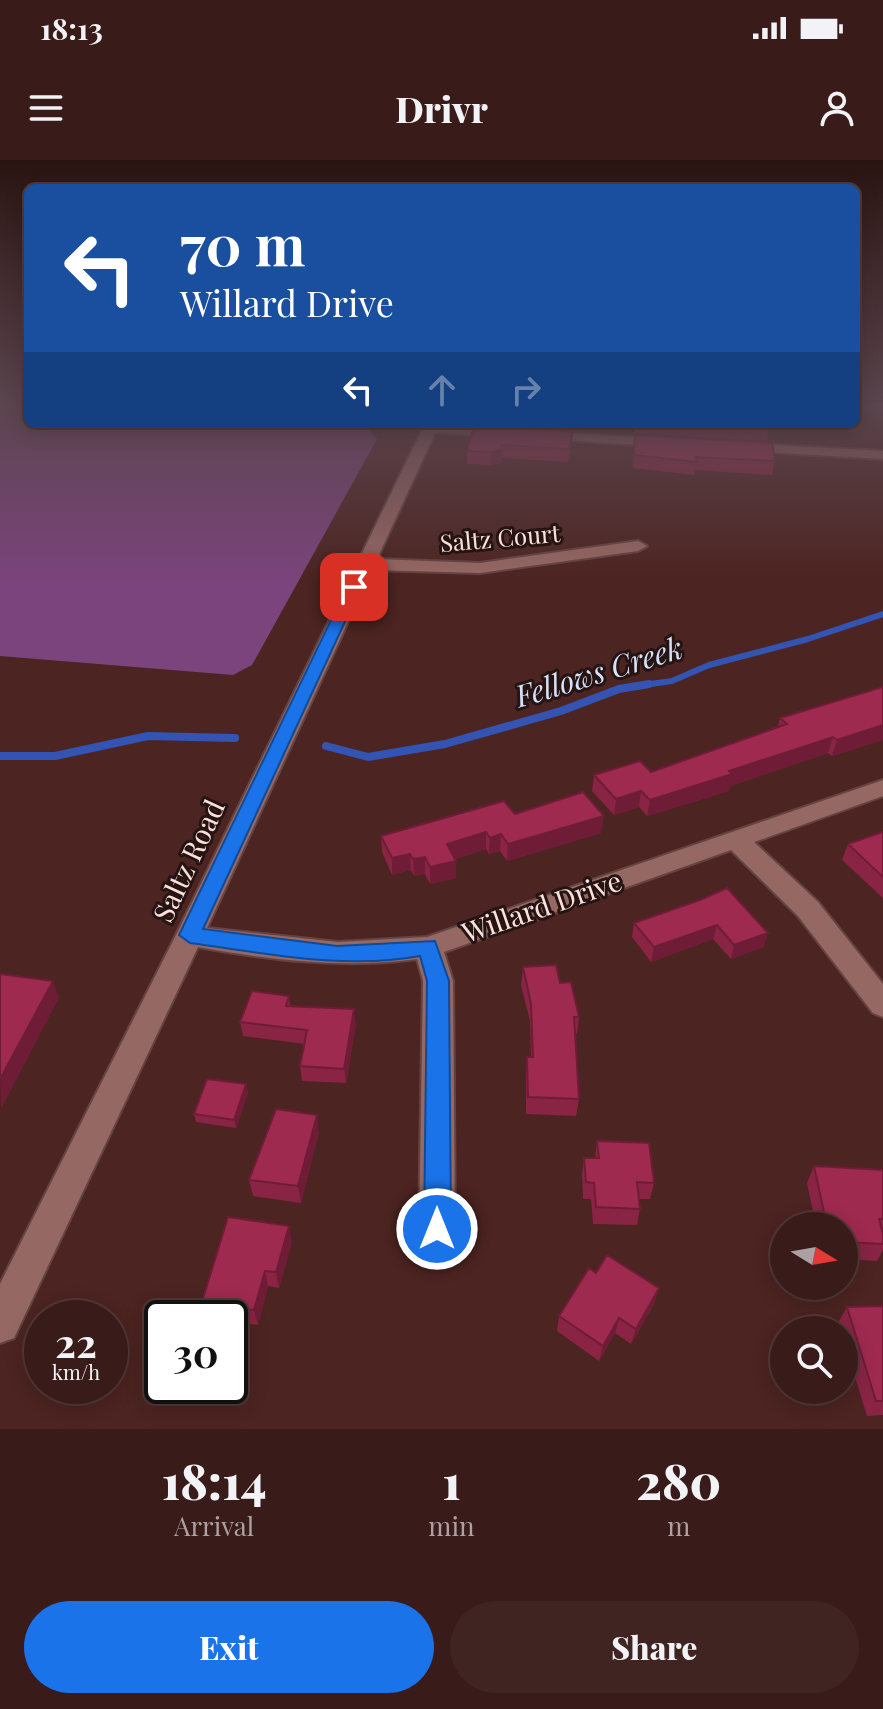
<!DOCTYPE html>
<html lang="en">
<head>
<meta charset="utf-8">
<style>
  :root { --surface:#391b19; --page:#402422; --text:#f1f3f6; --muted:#aba1a2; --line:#533938; --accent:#1a73e8 }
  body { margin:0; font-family:"Playfair Display",serif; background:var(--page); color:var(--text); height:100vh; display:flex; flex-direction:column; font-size:30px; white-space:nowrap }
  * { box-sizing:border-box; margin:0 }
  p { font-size:26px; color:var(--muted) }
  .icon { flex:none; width:44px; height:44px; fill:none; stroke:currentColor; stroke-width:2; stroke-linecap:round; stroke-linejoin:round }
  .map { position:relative; height:1269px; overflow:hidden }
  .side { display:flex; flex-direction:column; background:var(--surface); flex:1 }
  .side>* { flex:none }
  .guide { position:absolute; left:24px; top:24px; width:836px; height:244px; border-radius:12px; box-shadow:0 4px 20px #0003,0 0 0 2px var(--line); background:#1a4fa0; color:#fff; overflow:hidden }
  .needle { width:52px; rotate:101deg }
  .tools { position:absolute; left:770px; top:1052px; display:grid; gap:16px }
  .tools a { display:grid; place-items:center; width:88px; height:88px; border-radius:50%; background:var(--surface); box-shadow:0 4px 20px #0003,0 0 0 2px var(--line); font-size:40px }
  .speed { position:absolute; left:24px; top:1140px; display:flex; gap:16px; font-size:40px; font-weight:700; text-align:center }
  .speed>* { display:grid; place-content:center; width:104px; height:104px; border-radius:50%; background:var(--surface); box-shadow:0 4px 20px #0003,0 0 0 2px var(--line); line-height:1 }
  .speed small { font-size:20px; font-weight:400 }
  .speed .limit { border:4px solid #111; border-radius:12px; background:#fff; color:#111 }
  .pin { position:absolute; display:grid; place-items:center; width:68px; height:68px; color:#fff; margin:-34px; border-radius:16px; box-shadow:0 4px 12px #0006 }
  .me { position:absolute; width:88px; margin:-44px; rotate:0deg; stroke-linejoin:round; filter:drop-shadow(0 0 6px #0008) }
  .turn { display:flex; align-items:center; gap:28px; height:168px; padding:0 24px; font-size:36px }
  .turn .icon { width:104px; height:104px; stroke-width:2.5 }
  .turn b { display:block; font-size:56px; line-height:68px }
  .lanes { display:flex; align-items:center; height:76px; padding:0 24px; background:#0003; justify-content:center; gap:40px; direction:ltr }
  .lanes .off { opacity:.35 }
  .eta { display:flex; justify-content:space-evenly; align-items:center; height:136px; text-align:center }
  .eta b { font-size:48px; font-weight:800; line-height:56px }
  .primary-button { display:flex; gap:16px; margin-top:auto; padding:16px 24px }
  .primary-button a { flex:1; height:92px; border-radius:48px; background:var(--accent); color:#fff; font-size:32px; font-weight:800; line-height:92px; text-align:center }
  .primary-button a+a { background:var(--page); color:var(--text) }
  .status { display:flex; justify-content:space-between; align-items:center; height:56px; padding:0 40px; background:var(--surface); direction:ltr }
  .status svg { height:22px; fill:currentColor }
  header { display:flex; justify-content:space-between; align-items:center; height:104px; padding:0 24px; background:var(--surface); font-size:36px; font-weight:800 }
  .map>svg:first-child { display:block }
</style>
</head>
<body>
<div class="status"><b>18:13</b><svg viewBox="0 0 49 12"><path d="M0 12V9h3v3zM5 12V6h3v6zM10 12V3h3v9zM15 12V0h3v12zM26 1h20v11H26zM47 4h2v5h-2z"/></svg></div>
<header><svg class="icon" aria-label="menu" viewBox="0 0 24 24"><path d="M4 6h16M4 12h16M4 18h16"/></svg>Drivr<svg class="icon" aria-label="person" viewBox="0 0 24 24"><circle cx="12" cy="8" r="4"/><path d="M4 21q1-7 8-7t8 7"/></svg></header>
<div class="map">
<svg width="883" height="1269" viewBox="0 0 883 1269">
  <rect width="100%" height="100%" fill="#4c2421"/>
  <path fill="#7b447c" d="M0 245H28V264H345L368 269 377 279 252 505 233 515 0 496Z"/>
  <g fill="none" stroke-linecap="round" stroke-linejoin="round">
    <path stroke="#3354b2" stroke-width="6" d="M636 526 672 521 709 505 808 479 883 454"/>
    <path stroke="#3354b2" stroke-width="8" d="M326 586 368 597 445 584 561 551 619 529 649 524
      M0 596H55L148 576 235 578"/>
    <defs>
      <path id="minor" d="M425 264 503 269 510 273 503 277 435 273 377 399 480 403 638 381 647 386 638 391 480 413 372 410 207 768 338 782 427 777 883 620V636L754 682 818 742 883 824V857L873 853 798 756 731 690 444 792 453 821 455 1069 450 1081 437 1086 424 1081 419 1069 423 821 417 799C344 809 271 800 198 787L14 1178 0 1183V1124L176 775Z
        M540 271 667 279 674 283 667 287 535 278V272Z
        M740 283 883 291V299L735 290V284Z"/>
    </defs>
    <use href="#minor" stroke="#654341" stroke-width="4"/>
    <use href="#minor" fill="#966863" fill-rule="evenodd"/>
  </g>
  <path fill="#892444" d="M480 264H576L575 270Z
    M634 264H768L769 270 767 281 634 273Z
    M573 272 568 302 502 298 501 303 490 305 467 304V291Z
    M635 275 775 301 772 315 695 310V315L633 308Z
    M883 527V580L832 596 828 593 730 626 729 631 647 656 639 647 614 655 592 631 594 615 651 612 778 567 780 558Z
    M515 654 601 673 507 701 500 691 489 694 486 689 455 699 456 718 430 724 425 714 414 716 411 710 392 715 382 692 381 676Z
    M883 672V738L842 700 848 684Z
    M700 740 764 787 731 799 713 779 651 802 632 777 634 763Z
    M523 807 560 823 579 857 577 874H575L579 939 576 956 526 954V914L527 897H531L530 861 521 825Z
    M289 836 290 846 356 864 346 923 302 921 300 906 305 884 243 876 240 862Z
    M248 933 236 968 196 962 194 954Z
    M319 972 301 1043 253 1036 249 1020Z
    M597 981 654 1023 650 1039H639L640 1049 637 1065 593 1064 591 1039H583L582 1014 584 998H595Z
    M814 1006 883 1010V1067L882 1070 883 1074V1090L877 1101 844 1099V1066H816L807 1023Z
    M292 1082 279 1128 268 1126 258 1165 230 1161V1158L207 1157 202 1142Z
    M596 1113 659 1128 654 1144 631 1184 615 1173 599 1201 557 1171 559 1156Z
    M883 1146V1255L867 1256 844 1181V1170H841L838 1163 847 1147Z"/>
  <path fill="#6f1d37" d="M502 285 501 303 490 305 491 292Z
    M883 565V580L832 596 837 580Z
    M833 577 828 593 730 626 729 631 647 656 650 640 729 611Z
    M641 631 639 647 614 655 616 639Z
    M604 656 601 673 507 701 508 684Z
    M486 672V689L447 701V684Z
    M501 674 500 691 489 694 490 678Z
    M410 694 411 710 392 715V698Z
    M425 697V714L414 716 413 699Z
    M456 701V718L430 724V707Z
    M717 765 713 779 651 802 654 787Z
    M768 773 764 787 731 799 734 785Z
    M53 821 59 838 1 949 0 919Z
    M354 849 356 864 346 923 344 909Z
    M246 924 248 933 236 968 234 960Z
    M317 955 319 972 301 1043 298 1026Z
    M289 1066 292 1082 279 1128 276 1112Z
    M265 1111 268 1126 258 1165 254 1150Z
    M659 1128 654 1144 631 1184 636 1169Z
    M619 1158 615 1173 599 1201 603 1186Z"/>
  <path fill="#9f2a4f" stroke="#6f1d37" stroke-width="2" d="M674 264H768L769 270Z
    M474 266 573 272 569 289 502 285 501 290 491 292 467 291Z
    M635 275 772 283 775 301 696 297 697 302 634 295Z
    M883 527V565L837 580 833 577 729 611 732 614 650 640 641 631 616 639 594 615 640 601 651 612 787 564 780 558Z
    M583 632 604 656 508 684 501 674 490 678 486 672 447 684 456 701 430 707 425 697 413 699 410 694 392 698 381 676 504 641 515 654Z
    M883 672V717L848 684Z
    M727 728 768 773 734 785 717 765 654 787 634 763 700 740Z
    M556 805 560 823 571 822 579 857H574L579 939 528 937 527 897H533L531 844 523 807Z
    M0 814 53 821 0 919Z
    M252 831 289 836 286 846 354 849 344 909 300 906 307 870 240 862Z
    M207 919 246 924 234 960 194 954Z
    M276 949 317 955 298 1026 249 1020Z
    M597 981 649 983 654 1023 637 1022 640 1049 596 1047 594 1023 586 1022 584 998H599Z
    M814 1006 883 1010V1059H879L883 1074V1084L844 1082V1066H827Z
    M228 1057 289 1066 276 1112 265 1111 254 1150 202 1142Z
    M607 1095 659 1128 636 1169 619 1158 603 1186 559 1156 589 1108 596 1113Z
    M883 1146V1241H876L847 1147Z"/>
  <linearGradient id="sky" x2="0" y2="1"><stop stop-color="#2a1412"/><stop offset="0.58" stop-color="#5b454e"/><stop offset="1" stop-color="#5b454e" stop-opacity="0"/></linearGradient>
  <rect width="883" height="423" fill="url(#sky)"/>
  <path fill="#1a73e8" stroke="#114b97" stroke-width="2" d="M354 423 361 427 203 769 337 786 435 781 449 821 451 1069 447 1078 437 1082 428 1078 424 1069 427 821 420 796C343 810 266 793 190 783L179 775 347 427Z"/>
  <g text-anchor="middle" stroke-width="6" stroke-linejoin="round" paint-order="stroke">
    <g font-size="24" fill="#fbe1dd" stroke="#261412">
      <text transform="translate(500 379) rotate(-5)" y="8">Saltz Court</text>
    </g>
    <g font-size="28" fill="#fbe1dd" stroke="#261412">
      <text transform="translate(189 701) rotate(-65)" y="10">Saltz Road</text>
      <text transform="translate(542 747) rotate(-19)" y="10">Willard Drive</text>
    </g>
    <g font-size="30" font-style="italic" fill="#d6e1fb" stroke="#261412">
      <text transform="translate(599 513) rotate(-17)" y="10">Fellows Creek</text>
    </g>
  </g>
</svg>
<div class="tools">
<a><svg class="needle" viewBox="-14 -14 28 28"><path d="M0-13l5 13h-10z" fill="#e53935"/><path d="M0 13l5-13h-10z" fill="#aba1a2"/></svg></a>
<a><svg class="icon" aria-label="search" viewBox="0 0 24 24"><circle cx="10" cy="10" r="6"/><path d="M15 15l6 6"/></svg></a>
</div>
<div class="speed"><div>22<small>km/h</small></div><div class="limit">30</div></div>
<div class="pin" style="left:354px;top:427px;background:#d93025"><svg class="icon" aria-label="arrive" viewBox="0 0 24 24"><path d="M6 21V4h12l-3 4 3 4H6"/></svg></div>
<svg class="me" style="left:437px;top:1069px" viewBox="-20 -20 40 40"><circle r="17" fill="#1a73e8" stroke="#fff" stroke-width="3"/><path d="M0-11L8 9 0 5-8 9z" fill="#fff"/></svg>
<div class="guide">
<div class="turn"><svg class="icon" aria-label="left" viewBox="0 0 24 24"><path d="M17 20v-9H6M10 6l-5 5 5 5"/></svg><div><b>70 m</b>Willard Drive</div></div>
<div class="lanes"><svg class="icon" aria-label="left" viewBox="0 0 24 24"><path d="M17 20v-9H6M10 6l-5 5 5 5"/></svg><svg class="icon off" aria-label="ahead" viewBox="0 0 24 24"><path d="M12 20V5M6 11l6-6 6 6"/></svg><svg class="icon off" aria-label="right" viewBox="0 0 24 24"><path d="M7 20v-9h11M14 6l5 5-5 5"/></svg></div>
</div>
</div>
<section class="side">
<div class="eta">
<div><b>18:14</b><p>Arrival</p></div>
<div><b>1</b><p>min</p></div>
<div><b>280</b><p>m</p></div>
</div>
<div class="primary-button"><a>Exit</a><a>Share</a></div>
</section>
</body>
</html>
